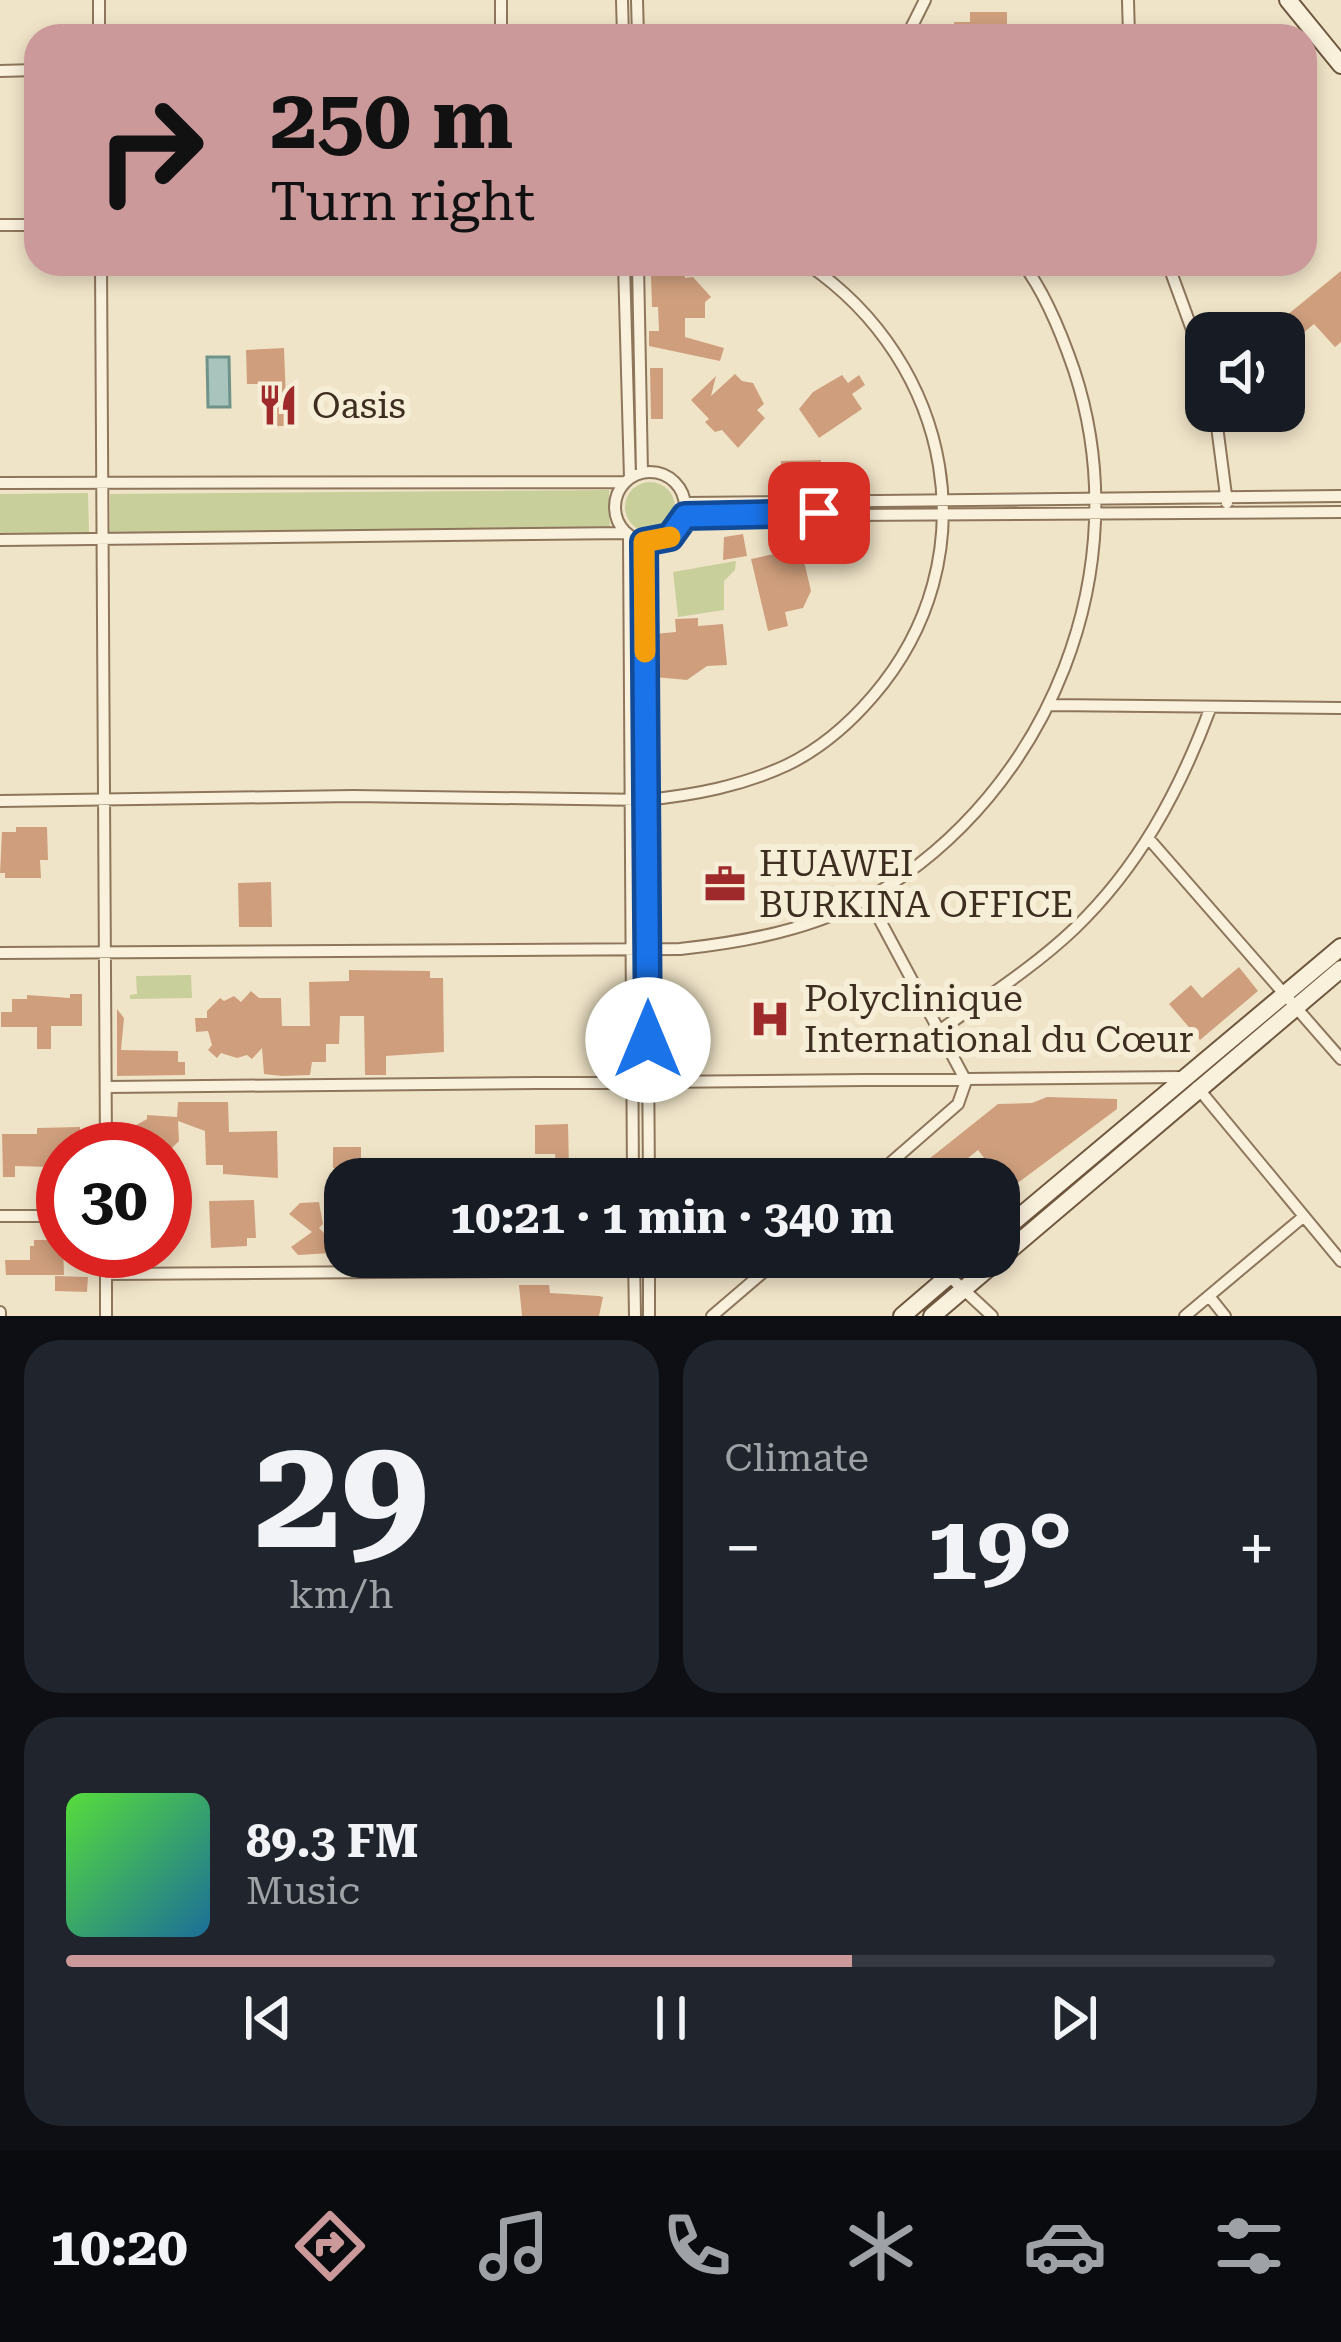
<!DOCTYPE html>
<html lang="en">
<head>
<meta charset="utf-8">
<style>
	body { margin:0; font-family:"Roboto Serif",serif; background:#20242c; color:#f1f3f6; height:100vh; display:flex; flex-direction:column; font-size:45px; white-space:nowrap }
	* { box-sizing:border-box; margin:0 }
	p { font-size:39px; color:#9ea1a6 }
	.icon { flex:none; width:66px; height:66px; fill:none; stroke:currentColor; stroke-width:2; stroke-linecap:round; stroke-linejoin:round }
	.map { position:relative; height:1316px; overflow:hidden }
	.panel { display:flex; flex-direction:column; gap:24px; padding:24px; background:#0d0f14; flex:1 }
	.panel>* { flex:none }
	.top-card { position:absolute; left:24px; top:24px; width:1293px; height:252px; border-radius:36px; box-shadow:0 6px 18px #0003; background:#cc999b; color:#111; overflow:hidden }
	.fabs { position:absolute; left:1185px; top:312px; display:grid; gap:24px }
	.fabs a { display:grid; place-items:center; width:120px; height:120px; border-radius:24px; background:#171b24; box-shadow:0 6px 18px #0003; font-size:60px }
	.speed { position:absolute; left:36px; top:1122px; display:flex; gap:24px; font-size:60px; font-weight:700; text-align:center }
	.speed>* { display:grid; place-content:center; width:156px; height:156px; border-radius:50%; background:#171b24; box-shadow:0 6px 18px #0003; line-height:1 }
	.speed .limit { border:18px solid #d22; background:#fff; color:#111 }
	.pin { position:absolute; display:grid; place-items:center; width:102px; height:102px; color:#fff; margin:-51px; border-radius:24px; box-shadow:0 6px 18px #0006 }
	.me { position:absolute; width:132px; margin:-66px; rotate:0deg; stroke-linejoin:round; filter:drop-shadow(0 0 9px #0008) }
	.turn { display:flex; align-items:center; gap:42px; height:252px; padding:0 48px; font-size:54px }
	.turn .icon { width:156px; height:156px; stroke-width:2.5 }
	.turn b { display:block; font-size:84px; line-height:102px }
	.big { font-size:90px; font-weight:700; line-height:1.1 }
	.panel .tile { flex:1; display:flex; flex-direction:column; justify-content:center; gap:18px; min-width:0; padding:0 42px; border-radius:36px; background:#20242c }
	.panel .dial { align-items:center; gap:0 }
	.dial b { font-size:156px; line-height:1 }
	.song { display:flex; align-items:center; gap:36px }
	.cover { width:144px; height:144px; border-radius:18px; background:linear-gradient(135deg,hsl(110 70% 55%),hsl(200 70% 35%)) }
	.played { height:12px; border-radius:6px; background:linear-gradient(90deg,#cc999b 65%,#363941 65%) }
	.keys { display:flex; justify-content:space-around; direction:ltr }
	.heat { display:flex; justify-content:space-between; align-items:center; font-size:66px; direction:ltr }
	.panel .tiles { flex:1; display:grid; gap:24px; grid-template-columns:1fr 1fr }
	.tile:last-child { grid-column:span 2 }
	.trip { position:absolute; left:324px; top:1158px; width:696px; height:120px; border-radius:36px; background:#171b24; box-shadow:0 6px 18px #0003; font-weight:700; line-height:120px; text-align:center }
	.tabs { display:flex; height:192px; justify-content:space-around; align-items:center; background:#090b0e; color:#9ea1a6 }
	.tabs .icon { width:84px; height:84px }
	.tabs .active { color:#cc999b }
	.tabs b { font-size:54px; color:#f1f3f6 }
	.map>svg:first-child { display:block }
</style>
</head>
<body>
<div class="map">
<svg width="1341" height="1316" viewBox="0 0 1341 1316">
	<rect width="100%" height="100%" fill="#f0e4c8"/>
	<path fill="#c9cf9b" d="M625 507a25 25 0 1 1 50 0a25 25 0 1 1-50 0Z
		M609 490 610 532 110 536V494Z
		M88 493 89 533 0 534V494Z
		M736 561 735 570 724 581V610L678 617 673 572Z
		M191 975 192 998 130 999V995L137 994 136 976Z"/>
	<path fill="#a9c4bc" stroke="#6f938a" stroke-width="3" d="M207 357H229L230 407H208Z"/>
	<path fill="#cf9f7d" d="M970 12H1007V24H1019V36H955L954 22H970Z
		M672 268H684L685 278 693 277 711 297 705 302V318H685V337L724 348 720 361 649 346V331H659L658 307H652L651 274H672Z
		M1341 271V342L1335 347 1314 324 1284 349V333H1265Z
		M284 348 287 426H271L269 384H247L246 350Z
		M650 368H663V419H651Z
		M735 374 742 381 753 383 764 404 757 410 765 418 738 448 722 430 715 432 705 422 709 419 691 400 716 376 711 396Z
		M842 375 848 383 859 375 865 385 852 394 862 409 819 438 799 409 813 392Z
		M821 460V483L781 484V461Z
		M743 534 747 556 723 560 724 537Z
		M801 548 811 591 803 608 785 612 788 626 768 631 751 559Z
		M698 618V626L723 624 727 665 707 666 687 680 655 677 654 634 676 632 675 619Z
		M16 827H47L48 860H40L41 878H5V873H0L2 832H16Z
		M271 882 272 927H239L238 883Z
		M1239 967 1258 991 1200 1040 1169 1004 1191 985 1202 998Z
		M349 970 430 971V978H443L444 1052 386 1056V1075H365L364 1016H340L339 1044H326V1062H312L310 1075 282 1076 264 1074 262 1048 252 1059 247 1055 237 1058 221 1053 217 1058 208 1050 212 1045 208 1031 196 1032 195 1018H207V1011L220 998 224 1001 234 996 241 1002 251 991 259 998H281L282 1026H310L309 982 349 981Z
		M70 994H82V1026H51V1049H37V1027H1V1012H12V999H27V995L70 998Z
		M117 1009 124 1018 121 1050 178 1051V1062H185V1075L117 1076Z
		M1047 1097 1117 1099V1109L999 1197V1179H984L994 1171 978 1150 942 1179H937L924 1163 998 1104 1032 1103Z
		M178 1102H228L229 1132 277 1131 278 1178 223 1174V1165H206L205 1131 178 1121 179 1141 171 1149H133V1138L129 1136 133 1127 147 1119V1115L177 1117Z
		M568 1124 569 1168H556L555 1154H535V1125Z
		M80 1127 81 1146 63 1149V1187L51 1188 50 1167 15 1166V1177H3L2 1134H37V1128Z
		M333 1147H361V1179H342V1168H333Z
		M254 1200 256 1238H247V1246L211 1248 209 1201Z
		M319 1202 323 1224 319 1228 338 1247 331 1253 298 1255 291 1247 312 1232 289 1214 300 1203Z
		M34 1240H63L64 1275H6L5 1260H30V1246H34Z
		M55 1276 88 1277 87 1292 55 1291Z
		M519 1285H549L550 1293 599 1296 603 1297 599 1316H522Z"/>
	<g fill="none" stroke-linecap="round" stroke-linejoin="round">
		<g stroke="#8d765c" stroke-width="14">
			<path id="street" d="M99 0V36
				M501 0V36
				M622 0 623 36
				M637 0 638 36
				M1128 0 1129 36
				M907 36 925 0
				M0 71 36 70
				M0 225H36
				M101 264 106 1149
				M624 264 630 478
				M638 264 642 473
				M1168 264 1206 368
				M1215 411 1227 503
				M615 507a35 35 0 1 1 70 0a35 35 0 1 1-70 0Z
				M0 483 625 482
				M686 503 1341 496
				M685 516 1341 512
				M629 536 633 1179
				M0 540 627 533
				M644 542 649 1179
				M1050 705 1341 708
				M0 801 353 796 645 800C695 795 742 786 787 765 820 749 849 724 873 696 991 559 953 363 807 264
				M1149 839 1341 1059
				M868 898 966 1081 958 1104 872 1179
				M0 953 680 949C745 942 815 929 872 896 1051 791 1139 567 1074 370 1062 335 1046 294 1023 264
				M939 1031C984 999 1034 967 1074 929 1138 868 1179 792 1210 709
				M107 1087 1183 1077
				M1197 1087 1341 1261
				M0 1216H63
				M634 1257 635 1316
				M649 1257V1316
				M106 1274 649 1270
				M949 1276 992 1316
				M1209 1296 1225 1316
				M0 1312V1316
				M106 1316V1251
				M712 1316 781 1257
				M1185 1316 1303 1217"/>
		</g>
		<g stroke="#6f573f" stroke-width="20">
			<path id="secondary" d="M1288 0 1341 65
				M999 1234 1341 947
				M902 1316 971 1257
				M932 1316 1341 969"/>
		</g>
		<use href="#street" stroke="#faf1dc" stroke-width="10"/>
		<use href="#secondary" stroke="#faf1dc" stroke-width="16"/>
	</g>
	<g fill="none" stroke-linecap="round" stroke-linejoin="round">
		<g stroke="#114b97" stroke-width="30">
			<path id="route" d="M648 1040 644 542 670 537 685 516 819 513"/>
		</g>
		<use href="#route" stroke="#1a73e8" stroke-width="21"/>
		<path stroke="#f59e0b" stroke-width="21" d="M645 652 644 542 670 537"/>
	</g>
	<defs>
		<g id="restaurant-bare" transform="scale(3.24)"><path d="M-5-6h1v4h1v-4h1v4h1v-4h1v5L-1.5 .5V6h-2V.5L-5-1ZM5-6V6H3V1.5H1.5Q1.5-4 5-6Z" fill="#9e2a2b" stroke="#f7eed8" stroke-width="2.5" paint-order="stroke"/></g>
		<g id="office-bare" transform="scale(3.24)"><path d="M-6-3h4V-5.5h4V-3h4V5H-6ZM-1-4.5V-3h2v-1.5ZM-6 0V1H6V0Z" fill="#9e2a2b" stroke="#f7eed8" stroke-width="2.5" paint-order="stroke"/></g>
		<g id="hospital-bare" transform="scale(3.24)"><path d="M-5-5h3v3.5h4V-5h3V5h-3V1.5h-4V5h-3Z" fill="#9e2a2b" stroke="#f7eed8" stroke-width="2.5" paint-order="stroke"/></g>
	</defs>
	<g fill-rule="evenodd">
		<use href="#restaurant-bare" x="278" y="405"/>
		<use href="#office-bare" x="725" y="884"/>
		<use href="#hospital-bare" x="770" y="1019"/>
	</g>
	<g text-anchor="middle" stroke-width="12" stroke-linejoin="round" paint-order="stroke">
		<g font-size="36" fill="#3d2e20" stroke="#f7eed8" text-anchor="start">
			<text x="312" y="418">Oasis</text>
			<text x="759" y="876">HUAWEI<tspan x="759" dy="41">BURKINA OFFICE</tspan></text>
			<text x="804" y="1011">Polyclinique<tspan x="804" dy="41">International du Cœur</tspan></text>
		</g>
	</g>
</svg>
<div class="fabs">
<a><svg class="icon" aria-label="sound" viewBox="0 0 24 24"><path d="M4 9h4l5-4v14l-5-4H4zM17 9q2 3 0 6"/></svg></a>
</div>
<div class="speed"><div class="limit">30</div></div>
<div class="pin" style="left:819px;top:513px;background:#d93025"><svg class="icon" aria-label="arrive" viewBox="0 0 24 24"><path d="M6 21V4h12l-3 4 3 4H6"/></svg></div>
<svg class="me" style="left:648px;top:1040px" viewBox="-20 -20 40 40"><circle r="19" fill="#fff"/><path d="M0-13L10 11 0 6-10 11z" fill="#1a73e8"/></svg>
<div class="trip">10:21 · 1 min · 340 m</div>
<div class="top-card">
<div class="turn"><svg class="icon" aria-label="right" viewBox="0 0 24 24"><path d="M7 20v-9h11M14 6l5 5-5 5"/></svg><div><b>250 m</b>Turn right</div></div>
</div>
</div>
<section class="panel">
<div class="tiles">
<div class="tile dial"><b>29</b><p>km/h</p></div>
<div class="tile"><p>Climate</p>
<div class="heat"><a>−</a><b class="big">19°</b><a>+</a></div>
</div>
<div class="tile">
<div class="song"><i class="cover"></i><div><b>89.3 FM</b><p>Music</p></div></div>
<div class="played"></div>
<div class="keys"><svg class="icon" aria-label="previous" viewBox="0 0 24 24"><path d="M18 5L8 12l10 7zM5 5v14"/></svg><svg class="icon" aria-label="pause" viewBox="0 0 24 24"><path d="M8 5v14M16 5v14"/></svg><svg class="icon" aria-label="next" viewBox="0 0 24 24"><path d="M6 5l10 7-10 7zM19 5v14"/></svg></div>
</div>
</div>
</section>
<nav class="tabs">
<b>10:20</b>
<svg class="icon active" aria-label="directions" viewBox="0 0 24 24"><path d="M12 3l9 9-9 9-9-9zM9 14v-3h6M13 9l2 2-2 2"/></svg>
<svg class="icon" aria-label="music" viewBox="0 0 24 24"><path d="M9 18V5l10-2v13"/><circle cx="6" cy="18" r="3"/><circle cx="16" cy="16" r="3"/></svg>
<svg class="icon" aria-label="phone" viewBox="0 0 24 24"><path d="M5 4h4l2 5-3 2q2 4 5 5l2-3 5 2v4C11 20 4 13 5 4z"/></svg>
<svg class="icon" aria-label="climate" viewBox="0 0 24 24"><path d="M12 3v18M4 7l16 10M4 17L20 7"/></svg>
<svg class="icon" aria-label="car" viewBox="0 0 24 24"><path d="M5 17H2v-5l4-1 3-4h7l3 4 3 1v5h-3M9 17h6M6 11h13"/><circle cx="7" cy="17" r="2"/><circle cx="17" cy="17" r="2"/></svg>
<svg class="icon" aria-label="filters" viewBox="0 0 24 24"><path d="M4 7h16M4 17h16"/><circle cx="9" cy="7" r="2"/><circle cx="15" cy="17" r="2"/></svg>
</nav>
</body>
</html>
